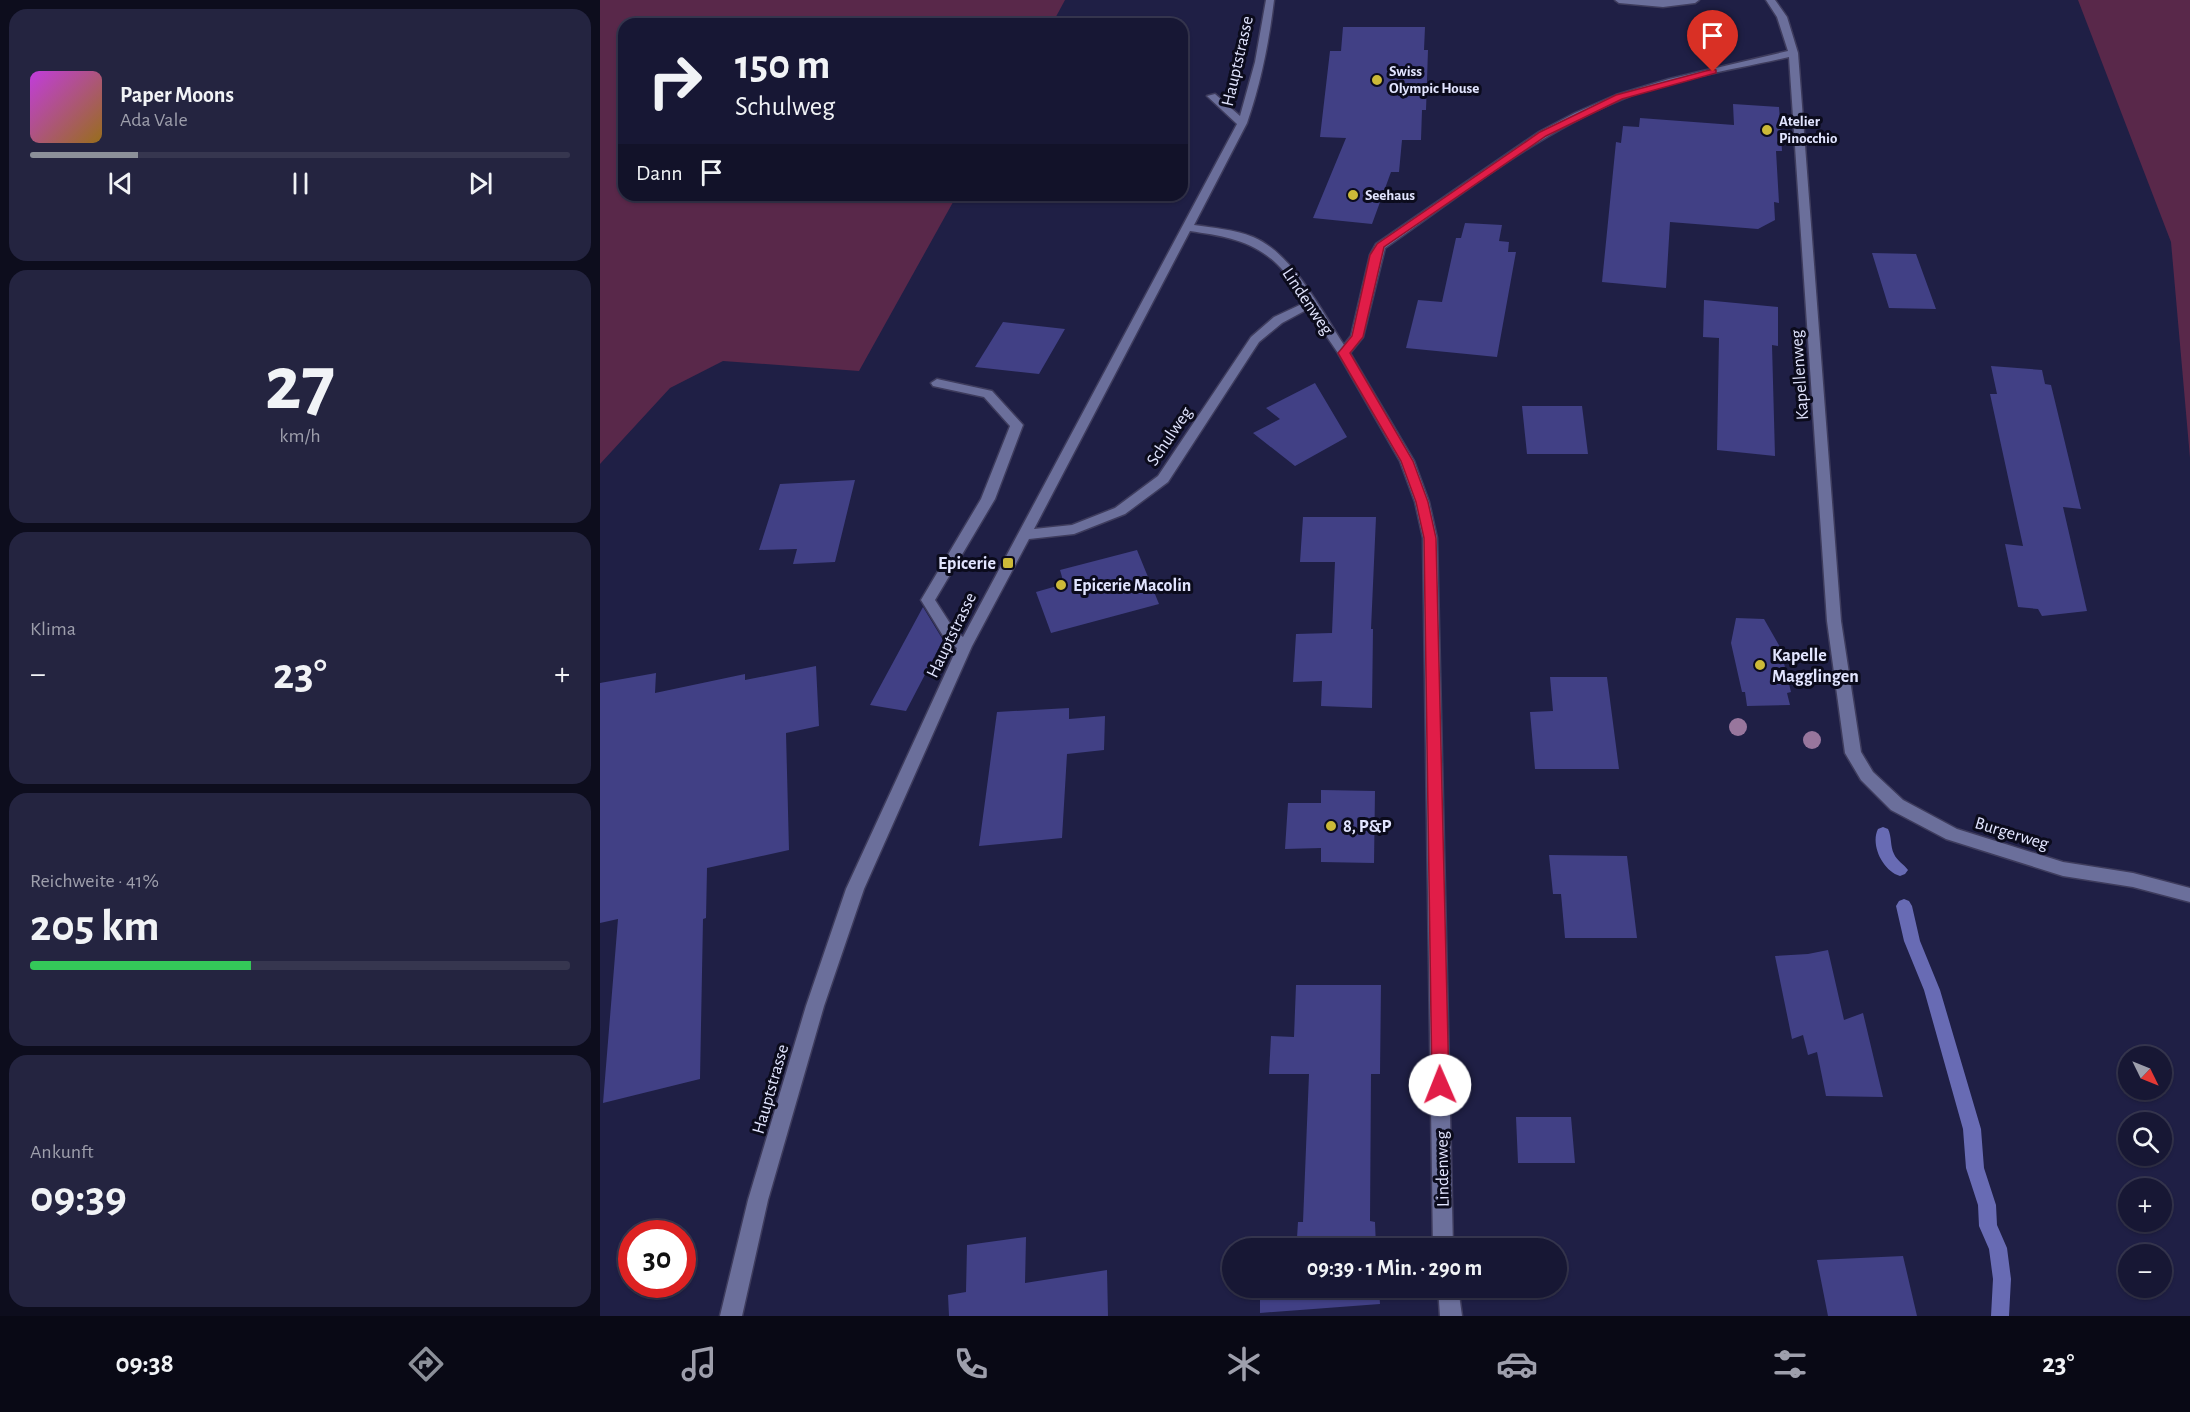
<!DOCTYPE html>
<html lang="de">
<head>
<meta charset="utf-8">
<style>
	body { margin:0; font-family:"Alegreya Sans",sans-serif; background:#242440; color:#f1f3f6; height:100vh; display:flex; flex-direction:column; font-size:22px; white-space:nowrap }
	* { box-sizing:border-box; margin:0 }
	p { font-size:20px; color:#9e9fac }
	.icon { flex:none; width:33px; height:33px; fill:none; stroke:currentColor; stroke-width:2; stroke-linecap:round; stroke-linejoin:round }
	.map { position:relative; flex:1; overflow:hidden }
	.drawer { display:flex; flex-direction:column; gap:9px; padding:9px; background:#0d0d1d; width:600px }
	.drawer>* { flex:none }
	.banner { position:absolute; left:18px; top:18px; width:570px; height:183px; border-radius:18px; box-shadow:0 2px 4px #0004,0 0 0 2px #36364f; background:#171734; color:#f1f3f6; overflow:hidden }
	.needle { width:39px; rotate:133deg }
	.controls { position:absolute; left:1518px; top:1046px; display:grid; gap:12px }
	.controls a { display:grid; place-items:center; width:54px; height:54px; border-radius:50%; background:#171734; box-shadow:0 2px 4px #0004,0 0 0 2px #36364f; font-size:30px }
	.speed { position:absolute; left:18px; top:1220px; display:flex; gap:12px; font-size:30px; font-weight:700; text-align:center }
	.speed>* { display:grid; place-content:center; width:78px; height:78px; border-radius:50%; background:#171734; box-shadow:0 2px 4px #0004,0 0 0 2px #36364f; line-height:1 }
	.speed .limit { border:9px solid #d22; background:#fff; color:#111 }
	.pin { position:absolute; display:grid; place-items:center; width:51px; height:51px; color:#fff; margin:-62px -26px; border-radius:50% 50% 50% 0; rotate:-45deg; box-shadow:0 0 6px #0007 }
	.pin .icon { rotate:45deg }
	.me { position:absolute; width:66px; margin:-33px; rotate:359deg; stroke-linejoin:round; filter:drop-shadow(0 0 4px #0008) }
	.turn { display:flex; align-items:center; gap:21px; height:126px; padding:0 18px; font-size:27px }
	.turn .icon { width:78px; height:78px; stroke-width:2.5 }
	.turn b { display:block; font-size:42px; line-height:51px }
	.then { display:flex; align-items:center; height:57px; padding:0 18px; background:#0003; gap:12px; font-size:22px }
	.big { font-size:45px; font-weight:700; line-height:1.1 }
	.drawer .widget { flex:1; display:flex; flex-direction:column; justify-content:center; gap:9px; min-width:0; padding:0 21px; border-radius:18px; background:#242440 }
	.drawer .dial { align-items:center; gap:0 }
	.dial b { font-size:78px; line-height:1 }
	.song { display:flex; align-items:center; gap:18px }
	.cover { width:72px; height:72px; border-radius:9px; background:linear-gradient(135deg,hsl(290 70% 55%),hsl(40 70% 35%)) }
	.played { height:6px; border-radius:3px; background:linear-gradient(90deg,#8c9099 20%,#36364f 20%) }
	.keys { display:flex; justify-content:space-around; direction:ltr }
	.heat { display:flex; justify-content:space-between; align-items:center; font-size:33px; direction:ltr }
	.charge { height:9px; border-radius:4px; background:linear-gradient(90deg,#34c759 41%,#36364f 0) }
	.trip { position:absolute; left:622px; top:1238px; width:345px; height:60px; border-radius:30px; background:#171734; box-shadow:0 2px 4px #0004,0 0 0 2px #36364f; font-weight:700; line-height:60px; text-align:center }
	.menu { display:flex; height:96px; justify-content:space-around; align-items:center; background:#090915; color:#9e9fac }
	.menu .icon { width:42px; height:42px }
	.menu .on { color:#8c9099 }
	.menu b { font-size:27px; color:#f1f3f6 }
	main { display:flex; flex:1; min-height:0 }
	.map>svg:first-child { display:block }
</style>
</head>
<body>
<main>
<section class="drawer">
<div class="widget">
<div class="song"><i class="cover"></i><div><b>Paper Moons</b><p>Ada Vale</p></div></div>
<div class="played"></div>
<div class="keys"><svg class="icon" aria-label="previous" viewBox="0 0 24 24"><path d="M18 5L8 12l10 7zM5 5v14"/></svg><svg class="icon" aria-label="pause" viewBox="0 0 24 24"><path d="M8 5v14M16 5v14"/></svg><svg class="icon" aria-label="next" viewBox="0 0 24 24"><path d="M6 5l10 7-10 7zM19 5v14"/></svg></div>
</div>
<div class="widget dial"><b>27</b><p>km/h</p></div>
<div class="widget"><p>Klima</p>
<div class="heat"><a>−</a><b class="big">23°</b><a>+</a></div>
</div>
<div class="widget"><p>Reichweite · 41%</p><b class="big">205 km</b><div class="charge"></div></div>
<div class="widget"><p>Ankunft</p><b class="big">09:39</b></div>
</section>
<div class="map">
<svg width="1590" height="1316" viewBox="0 0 1590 1316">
	<rect width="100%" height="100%" fill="#1f1f45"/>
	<path fill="#59284a" d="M0 0H465L452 24H24V195H357L259 371 123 361 70 388 0 464Z
		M1478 0H1590V458L1571 242Z"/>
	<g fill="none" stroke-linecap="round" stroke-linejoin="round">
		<path fill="#686bb4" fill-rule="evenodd" d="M1283 827 1288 829C1292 837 1290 846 1294 854 1297 861 1304 864 1308 870L1305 874 1300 876C1283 871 1270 845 1278 829Z
			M1304 899 1309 901 1312 906 1320 941 1340 990 1381 1129 1384 1168 1396 1205 1397 1225 1407 1248 1411 1279 1409 1316H1391L1393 1279 1389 1249 1379 1226 1378 1205 1366 1168 1363 1129 1324 990 1304 941 1296 906 1299 901Z"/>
	</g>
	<path fill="#414085" d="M743 27H825L824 50H828L826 110H822L821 140H802L799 172H791L772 224 713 218 746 138 720 137 730 51H741Z
		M1133 104 1179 107 1182 151H1176L1179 203 1174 202 1175 220 1158 229 1070 222 1066 288 1002 282 1016 142 1021 143 1023 126 1039 127 1040 118 1134 125Z
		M865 223 902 225 899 241 909 242 908 252H916L897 357 806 348 818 300 842 302 856 238H861Z
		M1272 253 1316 254 1336 309 1289 308Z
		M1104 300 1178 307V346L1172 345 1175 456 1117 450 1119 338 1103 337Z
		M403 322 465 329 439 374 375 367Z
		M1391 366 1442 370 1445 384 1451 385 1481 509 1463 507 1487 611 1442 616 1438 609 1418 607 1405 544 1423 546 1390 394H1397Z
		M715 383 747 437 695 466 653 433 680 419 666 408Z
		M922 406H982L988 454H927Z
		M255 480 235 562 193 564 197 549 159 550 180 484Z
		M703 517H776L771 629H773L772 708 721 706 722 681 693 682 696 634 732 633 735 562H700Z
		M537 550 559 604 451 633 436 592 464 584 460 570Z
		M323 607 343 640 306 711 270 705Z
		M1136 618 1164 619 1180 647 1191 692 1187 693 1190 705 1147 706 1145 692H1142L1131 643Z
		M216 666 219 726 186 733 189 850 107 868 106 918 103 919 100 1079 3 1103 18 919 0 923V683L56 673 55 693 145 674V680Z
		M950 677H1007L1019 769H935L930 712 953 711Z
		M469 708V719L505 716 504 750 467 754 462 838 379 846 397 712Z
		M721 790 775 791 774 863 721 862V848L685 849 688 803H721Z
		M949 855 1027 856 1037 938H965L961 894H953Z
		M1228 950 1244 1020 1263 1013 1283 1097 1226 1096 1217 1052 1208 1055 1203 1035 1192 1039 1175 956 1208 954Z
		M696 985H781L780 1074H771L770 1221 775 1222 776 1248H659V1245L697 1238 698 1222H703L709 1074H669L671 1036 694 1037Z
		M916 1117H971L975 1163H918Z
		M426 1237 425 1283 507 1270 508 1316H349L348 1295 366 1292 367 1245Z
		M1303 1256 1317 1316H1228L1217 1260Z
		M660 1287H779L780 1304 660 1313Z"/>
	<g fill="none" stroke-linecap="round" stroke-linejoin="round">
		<g stroke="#3e3c5d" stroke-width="3">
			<path id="minor" d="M666 0H674C669 42 661 83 647 123L594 225C613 228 634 229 653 237 692 253 721 310 744 345L751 336 770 255 776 244 939 132 975 113 1016 95 1069 79 1188 51 1177 17 1166 0H1175L1187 17 1198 53 1241 621 1261 752 1273 772 1303 800 1357 829 1463 862 1533 873 1590 888V902L1533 887 1463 876 1346 839 1291 810 1261 780 1245 753 1227 621 1189 57C1133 70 1073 78 1020 100 935 135 861 195 785 248L763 337 750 353 814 461 829 502 837 538 853 1248H833L823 538 815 502 800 461 738 353 708 309 682 323 659 342 568 482 525 514 474 534 429 539 372 646 264 889 224 1006 168 1200 142 1316H120L148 1200 206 1006 246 889 357 648 345 639 321 600 381 499 410 426 384 397 333 386 331 383 337 379 392 391 423 425 395 499 335 600 355 631 363 637 637 124 607 96 615 94 640 116 655 62ZM590 231C623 236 652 240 677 264 688 274 695 290 704 303L674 317 651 337 558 476 515 508 472 525 434 529Z
				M1015 0H1099L1095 3 1063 7 1019 3Z
				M838 1287H858L862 1316H840Z"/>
		</g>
		<use href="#minor" fill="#6b6f9b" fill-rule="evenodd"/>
	</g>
	<g fill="#98769d">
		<circle cx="1138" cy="727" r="9"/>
		<circle cx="1212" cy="740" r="9"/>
	</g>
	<path fill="#e11d48" stroke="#92132f" stroke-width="1.5" d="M1113 69 1116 70V73L1022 99 946 136 784 247 763 337 750 353 813 461 828 502 836 538 849 1085 847 1091 840 1093 834 1091 832 1085 824 538 816 502 801 461 738 353 752 336 770 255 777 244 940 132 1016 95Z"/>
	<g fill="#ccb938" stroke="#0b0b1c" stroke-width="2">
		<circle cx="777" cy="80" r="6"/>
		<circle cx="1167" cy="130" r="6"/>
		<circle cx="753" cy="195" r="6"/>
		<rect x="402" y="557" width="12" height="12" rx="3"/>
		<circle cx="461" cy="585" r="6"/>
		<circle cx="1160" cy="665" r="6"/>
		<circle cx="731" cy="826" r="6"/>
	</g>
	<g text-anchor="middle" stroke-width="6" stroke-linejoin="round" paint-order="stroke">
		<g font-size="15" font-weight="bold" fill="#e2e5ff" stroke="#0b0b1c" text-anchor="start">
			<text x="789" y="76">Swiss<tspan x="789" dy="17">Olympic House</tspan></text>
			<text x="1179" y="126">Atelier<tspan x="1179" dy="17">Pinocchio</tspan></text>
			<text x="765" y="200">Seehaus</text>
		</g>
		<g font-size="18" fill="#e2e5ff" stroke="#0b0b1c">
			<text transform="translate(637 61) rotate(-77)" y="6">Hauptstrasse</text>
			<text transform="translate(708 301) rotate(56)" y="6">Lindenweg</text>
			<text transform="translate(1199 375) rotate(-94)" y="6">Kapellenweg</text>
			<text transform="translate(569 436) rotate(-56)" y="6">Schulweg</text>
			<text transform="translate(351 635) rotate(-64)" y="6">Hauptstrasse</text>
			<text transform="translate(1412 833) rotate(17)" y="6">Burgerweg</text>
			<text transform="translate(170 1089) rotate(-74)" y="6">Hauptstrasse</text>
			<text transform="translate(842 1169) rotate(-91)" y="6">Lindenweg</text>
		</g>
		<g font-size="18" font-weight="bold" fill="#e2e5ff" stroke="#0b0b1c" text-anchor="start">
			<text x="396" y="569" text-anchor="end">Epicerie</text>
			<text x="473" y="591">Epicerie Macolin</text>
			<text x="1172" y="661">Kapelle<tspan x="1172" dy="21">Magglingen</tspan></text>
			<text x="743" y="832">8, P&amp;P</text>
		</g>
	</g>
</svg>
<div class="controls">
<a><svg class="needle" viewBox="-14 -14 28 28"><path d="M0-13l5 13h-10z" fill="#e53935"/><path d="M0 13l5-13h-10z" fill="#9e9fac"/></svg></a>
<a><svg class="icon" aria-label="search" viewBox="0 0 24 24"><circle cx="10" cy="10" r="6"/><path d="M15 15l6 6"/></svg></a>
<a>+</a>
<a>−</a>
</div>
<div class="speed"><div class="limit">30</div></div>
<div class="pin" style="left:1113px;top:72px;background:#d93025"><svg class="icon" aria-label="arrive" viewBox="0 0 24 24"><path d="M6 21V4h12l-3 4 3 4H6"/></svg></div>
<svg class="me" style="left:840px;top:1085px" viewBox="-20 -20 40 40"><circle r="19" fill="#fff"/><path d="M0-13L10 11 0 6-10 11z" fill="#e11d48"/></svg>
<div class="trip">09:39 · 1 Min. · 290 m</div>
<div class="banner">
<div class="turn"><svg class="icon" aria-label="right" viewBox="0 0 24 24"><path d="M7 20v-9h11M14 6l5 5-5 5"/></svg><div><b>150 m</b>Schulweg</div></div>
<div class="then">Dann<svg class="icon" aria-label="arrive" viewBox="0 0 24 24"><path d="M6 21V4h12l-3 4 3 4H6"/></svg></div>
</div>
</div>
</main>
<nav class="menu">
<b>09:38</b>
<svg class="icon on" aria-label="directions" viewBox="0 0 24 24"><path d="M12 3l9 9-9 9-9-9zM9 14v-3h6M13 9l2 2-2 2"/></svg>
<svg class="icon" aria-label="music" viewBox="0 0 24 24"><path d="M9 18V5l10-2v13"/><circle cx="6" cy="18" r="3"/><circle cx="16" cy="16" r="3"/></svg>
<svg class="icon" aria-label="phone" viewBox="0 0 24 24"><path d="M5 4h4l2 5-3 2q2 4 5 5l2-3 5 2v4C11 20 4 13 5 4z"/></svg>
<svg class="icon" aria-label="climate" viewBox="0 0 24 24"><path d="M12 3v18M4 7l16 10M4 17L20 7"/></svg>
<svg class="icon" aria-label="car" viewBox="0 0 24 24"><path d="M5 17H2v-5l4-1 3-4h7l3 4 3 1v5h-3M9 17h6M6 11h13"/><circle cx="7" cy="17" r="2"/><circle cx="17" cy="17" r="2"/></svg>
<svg class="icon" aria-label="filters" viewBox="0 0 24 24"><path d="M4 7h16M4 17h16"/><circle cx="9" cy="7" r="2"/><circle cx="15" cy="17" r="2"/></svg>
<b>23°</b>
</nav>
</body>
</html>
